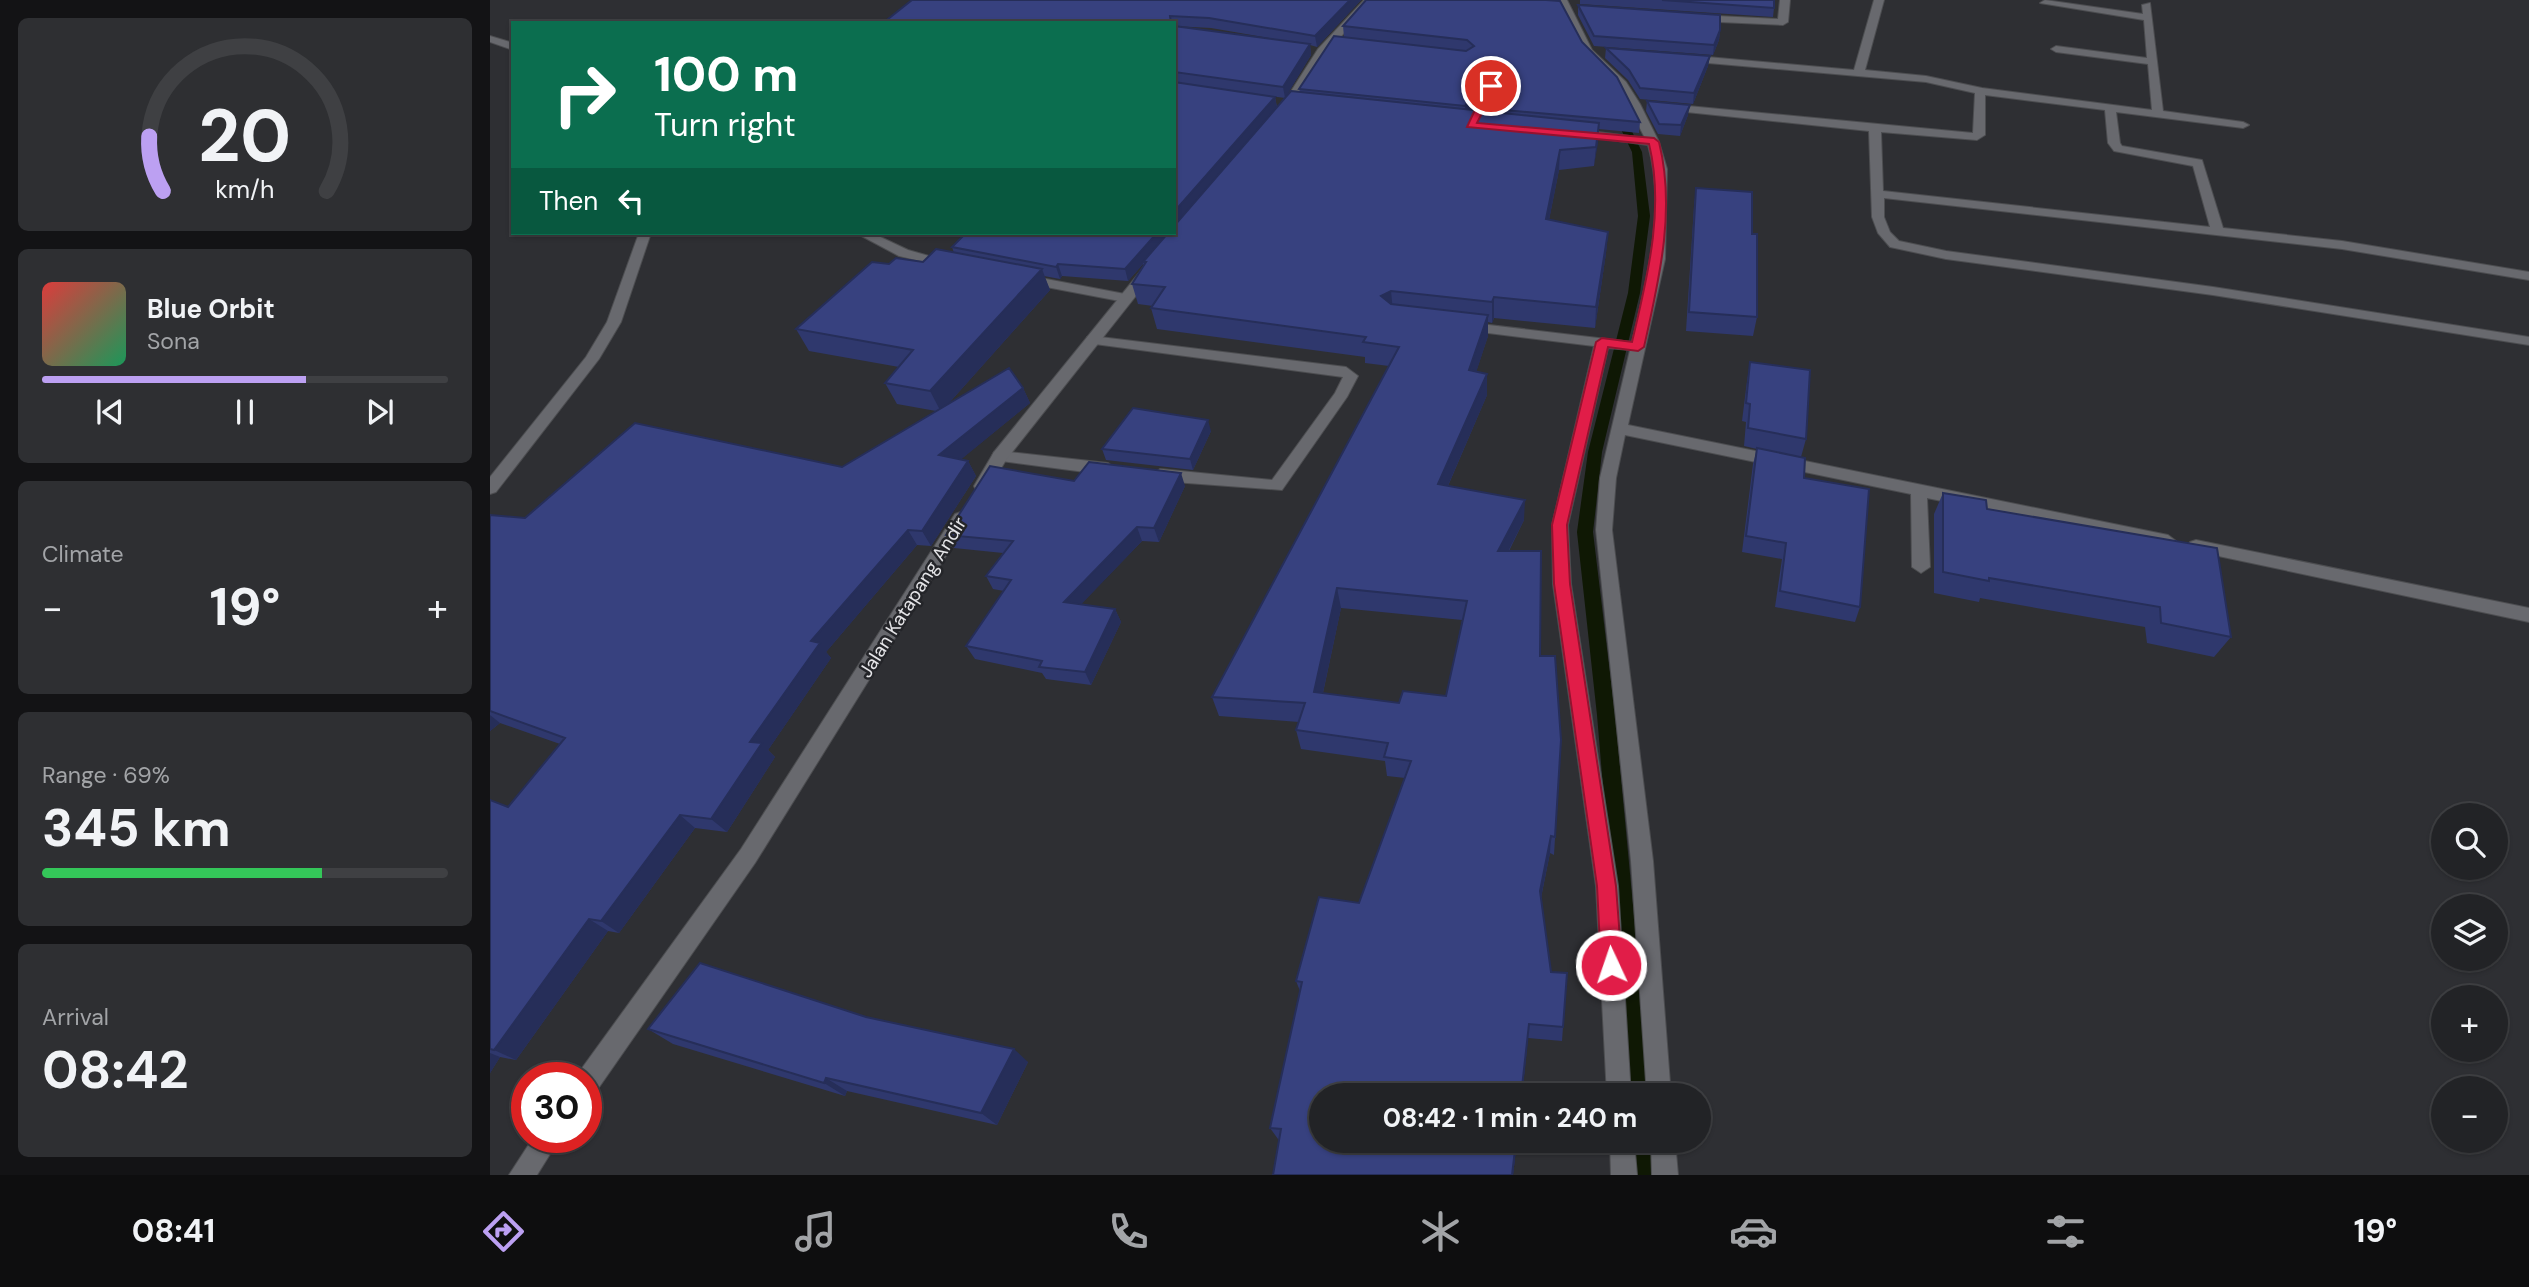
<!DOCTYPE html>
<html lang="en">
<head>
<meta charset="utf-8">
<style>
	body { margin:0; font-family:"DM Sans",sans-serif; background:#2e2f32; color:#f1f3f6; height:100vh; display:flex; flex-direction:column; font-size:26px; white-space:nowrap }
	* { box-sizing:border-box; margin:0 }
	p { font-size:23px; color:#a2a4a7 }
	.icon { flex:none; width:38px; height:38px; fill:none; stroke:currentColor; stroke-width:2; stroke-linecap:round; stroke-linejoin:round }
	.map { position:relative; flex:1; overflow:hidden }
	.panel { display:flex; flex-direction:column; gap:18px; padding:18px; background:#131315; width:490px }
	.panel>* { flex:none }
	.hud { position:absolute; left:21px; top:21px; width:665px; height:214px; border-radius:0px; box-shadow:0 2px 5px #0004,0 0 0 2px #3f4043; background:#0b6e4f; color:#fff; overflow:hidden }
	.controls { position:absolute; left:1941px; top:803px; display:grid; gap:14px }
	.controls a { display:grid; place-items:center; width:77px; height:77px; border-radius:50%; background:#222326; box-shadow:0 2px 5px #0004,0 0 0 2px #3f4043; font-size:35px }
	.speed { position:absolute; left:21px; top:1062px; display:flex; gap:14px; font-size:35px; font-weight:700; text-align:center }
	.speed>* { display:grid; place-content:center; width:91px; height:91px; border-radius:50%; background:#222326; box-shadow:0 2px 5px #0004,0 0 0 2px #3f4043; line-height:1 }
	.speed .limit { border:10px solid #d22; background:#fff; color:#111 }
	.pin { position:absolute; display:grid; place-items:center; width:60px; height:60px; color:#fff; margin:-30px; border:4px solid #fff; border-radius:50%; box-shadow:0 2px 7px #0007 }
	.me { position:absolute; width:77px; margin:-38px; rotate:357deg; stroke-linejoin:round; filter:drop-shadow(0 0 5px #0008) }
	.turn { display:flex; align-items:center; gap:24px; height:147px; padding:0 28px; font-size:32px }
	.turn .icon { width:91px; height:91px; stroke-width:2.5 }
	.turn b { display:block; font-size:49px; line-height:60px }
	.then { display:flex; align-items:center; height:66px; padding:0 28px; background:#0003; gap:14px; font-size:26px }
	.big { font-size:52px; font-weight:700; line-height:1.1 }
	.panel .card { flex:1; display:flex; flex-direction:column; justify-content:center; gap:10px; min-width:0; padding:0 24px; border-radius:10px; background:#2e2f32 }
	.panel .dial { align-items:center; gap:0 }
	.dial svg { height:182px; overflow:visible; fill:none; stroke:#3f4043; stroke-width:7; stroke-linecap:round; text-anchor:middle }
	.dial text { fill:#f1f3f6; stroke:none }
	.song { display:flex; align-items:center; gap:21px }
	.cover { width:84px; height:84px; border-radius:10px; background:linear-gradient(135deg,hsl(0 70% 55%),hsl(150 70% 35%)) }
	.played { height:7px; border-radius:4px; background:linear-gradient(90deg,#bca0f2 65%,#3f4043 65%) }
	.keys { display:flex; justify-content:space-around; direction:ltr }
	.heat { display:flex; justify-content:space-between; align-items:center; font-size:38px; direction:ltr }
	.charge { height:10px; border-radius:5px; background:linear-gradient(90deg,#34c759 69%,#3f4043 0) }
	.trip { position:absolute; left:819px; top:1083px; width:402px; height:70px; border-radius:35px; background:#222326; box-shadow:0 2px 5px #0004,0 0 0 2px #3f4043; font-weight:700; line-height:70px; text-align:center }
	.menu { display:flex; height:112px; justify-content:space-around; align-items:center; background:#0e0e0f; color:#a2a4a7 }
	.menu .icon { width:49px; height:49px }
	.menu .current { color:#bca0f2 }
	.menu b { font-size:32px; color:#f1f3f6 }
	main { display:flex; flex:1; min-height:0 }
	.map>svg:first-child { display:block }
</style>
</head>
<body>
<main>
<section class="panel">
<div class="card dial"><svg viewBox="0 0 100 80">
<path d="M14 69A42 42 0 1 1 86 69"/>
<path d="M14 69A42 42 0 0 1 8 45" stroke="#bca0f2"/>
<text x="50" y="56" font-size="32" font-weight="700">20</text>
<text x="50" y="72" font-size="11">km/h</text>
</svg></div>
<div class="card">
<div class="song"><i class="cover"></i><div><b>Blue Orbit</b><p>Sona</p></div></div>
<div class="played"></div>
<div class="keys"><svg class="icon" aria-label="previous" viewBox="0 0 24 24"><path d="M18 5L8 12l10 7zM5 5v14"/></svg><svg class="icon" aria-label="pause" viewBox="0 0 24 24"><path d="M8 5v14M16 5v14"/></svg><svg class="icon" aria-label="next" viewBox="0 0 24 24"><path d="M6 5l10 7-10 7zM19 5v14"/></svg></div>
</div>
<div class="card"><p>Climate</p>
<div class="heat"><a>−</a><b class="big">19°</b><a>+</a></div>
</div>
<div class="card"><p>Range · 69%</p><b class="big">345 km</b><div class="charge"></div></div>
<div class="card"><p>Arrival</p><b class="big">08:42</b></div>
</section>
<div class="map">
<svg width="2039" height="1175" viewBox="0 0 2039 1175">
	<rect width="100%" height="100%" fill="#2e2f33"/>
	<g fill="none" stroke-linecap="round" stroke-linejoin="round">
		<path fill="#0f1804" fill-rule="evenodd" d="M1129 112 1134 115 1152 152 1160 216 1150 293 1112 452 1103 532 1125 715 1161 1096H1139L1107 715 1087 532 1098 452 1138 293 1148 216 1142 152 1124 115Z
			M1143 1141H1165L1168 1175H1146Z"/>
		<g stroke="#4c4d50" stroke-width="2">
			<path id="minor" d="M1067 0H1077L1102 50 1136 82 1150 104 1169 142 1177 169 1175 259 1138 425 1678 535 1686 541 1678 547 1437 498 1440 567 1431 573 1422 567 1421 494 1135 435 1126 478 1122 530 1163 861 1181 1096H1157L1141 861 1106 530 1110 478 1140 350 1118 348 1078 525 1081 584 1128 886 1141 1096H1117L1106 886 1063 584 1062 525 1104 346 974 330 967 326 974 322 1142 342C1157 279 1176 208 1158 145L1084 135 1078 132 1084 129 1155 138 1128 86 1093 51Z
				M1290 0H1300L1298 22 1293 25 1207 21 1202 18 1207 15 1288 19Z
				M1384 0H1394L1375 70 1436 76 1492 88 1662 110 1658 64 1566 52 1561 49 1566 46 1657 58 1654 20 1550 3 1555 0 1653 14 1652 5 1660 3 1673 111 1753 122 1759 125 1753 128 1626 112 1630 143 1632 146 1712 160 1733 228 1852 241 2039 272V280L1852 249 1394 198V217L1400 232 1409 241 1456 251 1723 287 2039 337V345L1723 295 1456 259 1400 247 1388 233 1382 217 1379 131 1177 110 1171 107 1177 104 1483 133 1485 93 1436 82 1195 61 1190 58 1195 55 1364 70ZM1495 95 1615 110 1618 143 1624 151 1703 166 1720 227 1393 191 1391 132 1487 140 1495 135Z
				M0 36 23 43V50L0 42Z
				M997 84 1006 86 984 127H976L974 125Z
				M149 233H161L131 322 109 359 6 492 0 494V477L96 357 117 322Z
				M366 233H382L418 250 467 264 460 268 409 256Z
				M535 275 635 294 642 298 635 302 530 282 528 279Z
				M602 336 856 367 868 376 857 397 792 490 670 481 662 475 670 469 782 480 845 393 853 377 597 343V337Z
				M510 451 618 463 626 469 618 475 504 460 502 456 504 452Z
				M1706 540 2039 608V622L1700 550 1698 546 1700 542Z
				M1120 1141H1144L1147 1175H1121Z
				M1161 1141H1185L1188 1175H1162Z"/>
		</g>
		<g stroke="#4c4d50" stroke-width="2">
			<path id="tertiary" d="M874 0H884L836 53 799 112H791L789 110 828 49Z
				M659 266 664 267V273L516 460 498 490H486L484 486 504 452 654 267Z
				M471 512 477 514 479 518 477 522 265 863 105 1093 96 1096V1078H86L87 1075 251 849 465 514Z
				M43 1138H70L47 1175H19Z"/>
		</g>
		<use href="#minor" fill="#68696e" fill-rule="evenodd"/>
		<use href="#tertiary" fill="#68696e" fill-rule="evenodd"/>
	</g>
	<path fill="#2f386d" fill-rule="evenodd" d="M422 0H871L827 47 820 45 821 55 795 98 716 87 785 97 787 107 810 92 809 89 854 37 853 26 1092 42 1150 122 1149 133 1109 129 1104 166 1069 170 1059 220 1118 232 1116 253 1105 328 1004 318 1002 323 998 322V336L986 372 997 374V395L958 486 1034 520 1019 551 1050 656 1071 740 1064 855 1060 853 1051 898 1061 972 1073 1027 1072 1041 1038 1038 1032 1096H831L1027 1141 1023 1175H783L789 1140 788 1139 780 1128 810 991 806 981 869 903 915 778 897 776 895 761 811 749 806 730 809 722 729 716 722 697 899 366 875 363V357L667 329 661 308 663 306 648 304 642 284 654 266 653 264 638 281 572 276 570 279 554 276 560 290 459 403 533 388 540 403 471 459 478 461 486 476 441 546 427 545 336 652 341 658 278 750 285 757 237 832 205 828 129 933 118 931 26 1060 10 1057 0 1073V800L18 807 70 744 10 723 0 731V515L35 518 352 467 446 411 407 404 395 383 409 367 319 351 306 329 399 264 433 262 464 253 462 247 684 233V26L796 41 721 28 684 26V23H393ZM1002 81 1005 83 992 108V111L980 109 994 85ZM851 608 972 620 956 696 909 703 833 693Z
		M1090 0H1284V8L1283 17 1090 4Z
		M1088 5 1230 30 1229 40 1223 55 1104 46 1088 15Z
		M1116 48 1220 56 1218 66 1203 104 1150 99 1138 80 1115 58Z
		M1157 101 1198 115 1190 136 1168 134 1156 111Z
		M1206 188 1262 234 1267 317 1263 336 1196 331 1204 206Z
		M1260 362 1316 439 1311 457 1314 478 1370 607 1365 622 1285 607 1292 559 1252 552 1263 464 1267 449 1254 446 1256 422 1252 421 1257 381Z
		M721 431 703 470 616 460 612 449Z
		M584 481 695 486 669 542 652 541 591 604 625 609 631 622 601 685 556 679 552 673 485 659 476 646 514 591 503 589 496 576 513 553 464 548 456 535Z
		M1453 493 1497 509 1741 637 1724 657 1657 643 1655 627 1490 598 1489 602 1444 593V514Z
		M376 1017 538 1062 507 1125 357 1091 355 1096 183 1044 158 1029Z"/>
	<path fill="#262e59" d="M860 0H871L827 47 825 36Z
		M1230 30 1229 40 1223 55 1224 45Z
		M820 44 821 55 795 98 793 87Z
		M1220 56 1218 66 1203 104 1204 93Z
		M1002 70V81L994 85 976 117 975 106 994 74Z
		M785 97 787 108 684 228V212Z
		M1200 105 1198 115 1190 136 1191 125Z
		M1109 123 1108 143 1104 166 1106 147Z
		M1070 150 1069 170 1055 240 1056 219Z
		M1118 232 1116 253 1105 328 1106 307Z
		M667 233H680L653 262V264L638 281 635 269Z
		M568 264 572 276 570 279 566 267Z
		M552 269 560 290 451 412 440 391Z
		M901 291 903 311 891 296Z
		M1004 297V318L1002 323V302Z
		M998 315V336L980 391 979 370Z
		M997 374V395L950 504 948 484Z
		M533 388 540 403 457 471 449 455Z
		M718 420 721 431 703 470 700 459Z
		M478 461 486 476 441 546 432 531Z
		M691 473 695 486 669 542 664 528Z
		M1035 500 1034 520 1008 571V551Z
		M647 527 652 541 581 615 574 602Z
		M418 530 427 545 336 652 341 658 278 750 285 757 237 832 221 819 260 742 321 641Z
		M847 588 851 608 829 711 824 692Z
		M625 609 631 622 601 685 595 672Z
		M0 715 10 723 0 731Z
		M190 815 205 828 129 933 111 921Z
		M1061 836 1060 853 1049 907 1050 891Z
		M99 919 118 931 26 1060 4 1050Z
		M1039 1024 1032 1096H1031Z
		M524 1049 538 1062 507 1125 491 1113Z
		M0 1053 10 1057 0 1073Z
		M336 1078 357 1091 355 1096 334 1083Z
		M1026 1141H1027L1023 1175H1022Z"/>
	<path fill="#37417f" stroke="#262e59" stroke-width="2" fill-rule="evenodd" d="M422 0H860L825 36 719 18 680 16 681 23H393Z
		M876 0H1056L1070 1 1092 42 1127 77 1150 122 992 108 1008 76 1002 70 994 74 975 106 809 89 844 36 976 51 984 46 977 40 853 26Z
		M1172 0H1284V8Z
		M1088 5 1230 15V30L1224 45 1104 36Z
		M684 26 820 44 793 87 684 72Z
		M1116 48 1220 56 1204 93 1150 88 1139 70Z
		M684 82 785 97 684 212Z
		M801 91 1109 123 1106 147 1070 150 1056 219 1118 232 1106 307 1004 297 1002 302 901 291 891 296 901 304 998 315 979 370 997 374 948 484 1035 500 1008 551H1051L1050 656H1065L1071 740 1065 837 1061 836 1050 891 1061 972 1077 973 1073 1027 1039 1024 1031 1096H831V1141H1026L1022 1175H783L791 1129 780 1128 812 982 806 981 829 897 869 903 921 761 894 757 898 743 806 730 815 703 722 697 909 347 873 342 876 337 661 308 675 287 642 284 656 262H653L678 233H684V226ZM847 588 977 601 956 696 913 691 909 703 824 692Z
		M1157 101 1200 105 1191 125 1169 124Z
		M1206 188 1262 192V234H1267V317L1199 312Z
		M476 233H667L635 269 568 264 566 267 462 247Z
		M446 249 552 269 440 391 395 383 423 350 306 329 382 262 399 264 406 258 433 262Z
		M1260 362 1320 370 1316 439 1258 428 1260 404 1256 403Z
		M519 368 533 388 449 455 478 461 432 531 418 530 321 641 330 643 260 742 272 743 221 819 190 815 111 921 99 919 4 1050 0 1049V800L18 807 75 738 0 711V515L35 518 145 423 352 467Z
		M643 408 718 420 700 459 612 449Z
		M1267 448 1315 458 1314 478 1379 489 1370 607 1290 591 1296 543 1256 536Z
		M599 462 691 473 664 528 647 527 574 602 625 609 595 672 549 667 552 661 476 646 521 580 496 576 523 541 456 535 500 466 584 481Z
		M1453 493 1496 500 1497 509 1727 548 1741 637 1671 623 1670 607 1499 578V581L1453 572Z
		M210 963 376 1017 524 1049 491 1113 336 1078 334 1083 158 1029Z"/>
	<path fill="#e11d48" stroke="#92132f" stroke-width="2" d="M1001 83 1006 86 987 123 1164 138 1169 142C1186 210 1169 280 1154 347L1148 351 1118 347 1077 525 1080 584 1126 886 1132 965 1129 972 1121 975 1114 972 1111 965 1107 886 1064 584 1062 525 1106 342 1112 338 1142 342C1157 278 1175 210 1159 144L977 127 996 86Z"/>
	<g text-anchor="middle" stroke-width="5" stroke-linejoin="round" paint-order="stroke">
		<g font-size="19" fill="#e5e5e8" stroke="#242529">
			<text transform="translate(422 597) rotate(-58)" y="7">Jalan Katapang Andir</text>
		</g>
	</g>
</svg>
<div class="controls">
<a><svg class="icon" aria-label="search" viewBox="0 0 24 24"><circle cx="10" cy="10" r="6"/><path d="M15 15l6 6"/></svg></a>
<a><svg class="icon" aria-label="layers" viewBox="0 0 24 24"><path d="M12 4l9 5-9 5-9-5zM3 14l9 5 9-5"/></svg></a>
<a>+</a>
<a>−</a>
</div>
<div class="speed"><div class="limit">30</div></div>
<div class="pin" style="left:1001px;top:86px;background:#d93025"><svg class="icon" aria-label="arrive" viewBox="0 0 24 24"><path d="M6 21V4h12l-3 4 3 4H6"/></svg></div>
<svg class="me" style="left:1121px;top:965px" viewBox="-20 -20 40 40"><circle r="17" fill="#e11d48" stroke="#fff" stroke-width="3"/><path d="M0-11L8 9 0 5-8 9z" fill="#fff"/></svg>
<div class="trip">08:42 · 1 min · 240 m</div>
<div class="hud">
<div class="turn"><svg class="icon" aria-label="right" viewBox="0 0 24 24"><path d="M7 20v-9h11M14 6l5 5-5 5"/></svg><div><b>100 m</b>Turn right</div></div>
<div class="then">Then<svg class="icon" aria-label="left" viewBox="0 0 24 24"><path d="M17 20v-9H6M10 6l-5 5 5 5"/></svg></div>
</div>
</div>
</main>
<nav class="menu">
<b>08:41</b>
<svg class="icon current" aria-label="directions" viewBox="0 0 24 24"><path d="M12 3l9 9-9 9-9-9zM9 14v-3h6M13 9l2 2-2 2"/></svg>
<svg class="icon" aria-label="music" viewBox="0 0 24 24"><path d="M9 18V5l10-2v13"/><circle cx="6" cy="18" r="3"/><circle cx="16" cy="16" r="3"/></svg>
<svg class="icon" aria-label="phone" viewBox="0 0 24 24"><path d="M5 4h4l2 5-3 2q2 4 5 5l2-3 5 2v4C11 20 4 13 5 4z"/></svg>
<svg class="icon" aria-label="climate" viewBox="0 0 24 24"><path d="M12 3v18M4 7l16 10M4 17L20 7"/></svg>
<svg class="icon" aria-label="car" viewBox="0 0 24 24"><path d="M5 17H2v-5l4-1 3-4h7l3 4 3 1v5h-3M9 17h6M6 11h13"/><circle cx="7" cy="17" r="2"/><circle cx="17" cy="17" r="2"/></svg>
<svg class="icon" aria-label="filters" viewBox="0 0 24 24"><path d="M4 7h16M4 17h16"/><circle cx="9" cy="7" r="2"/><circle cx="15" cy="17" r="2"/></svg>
<b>19°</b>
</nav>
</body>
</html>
